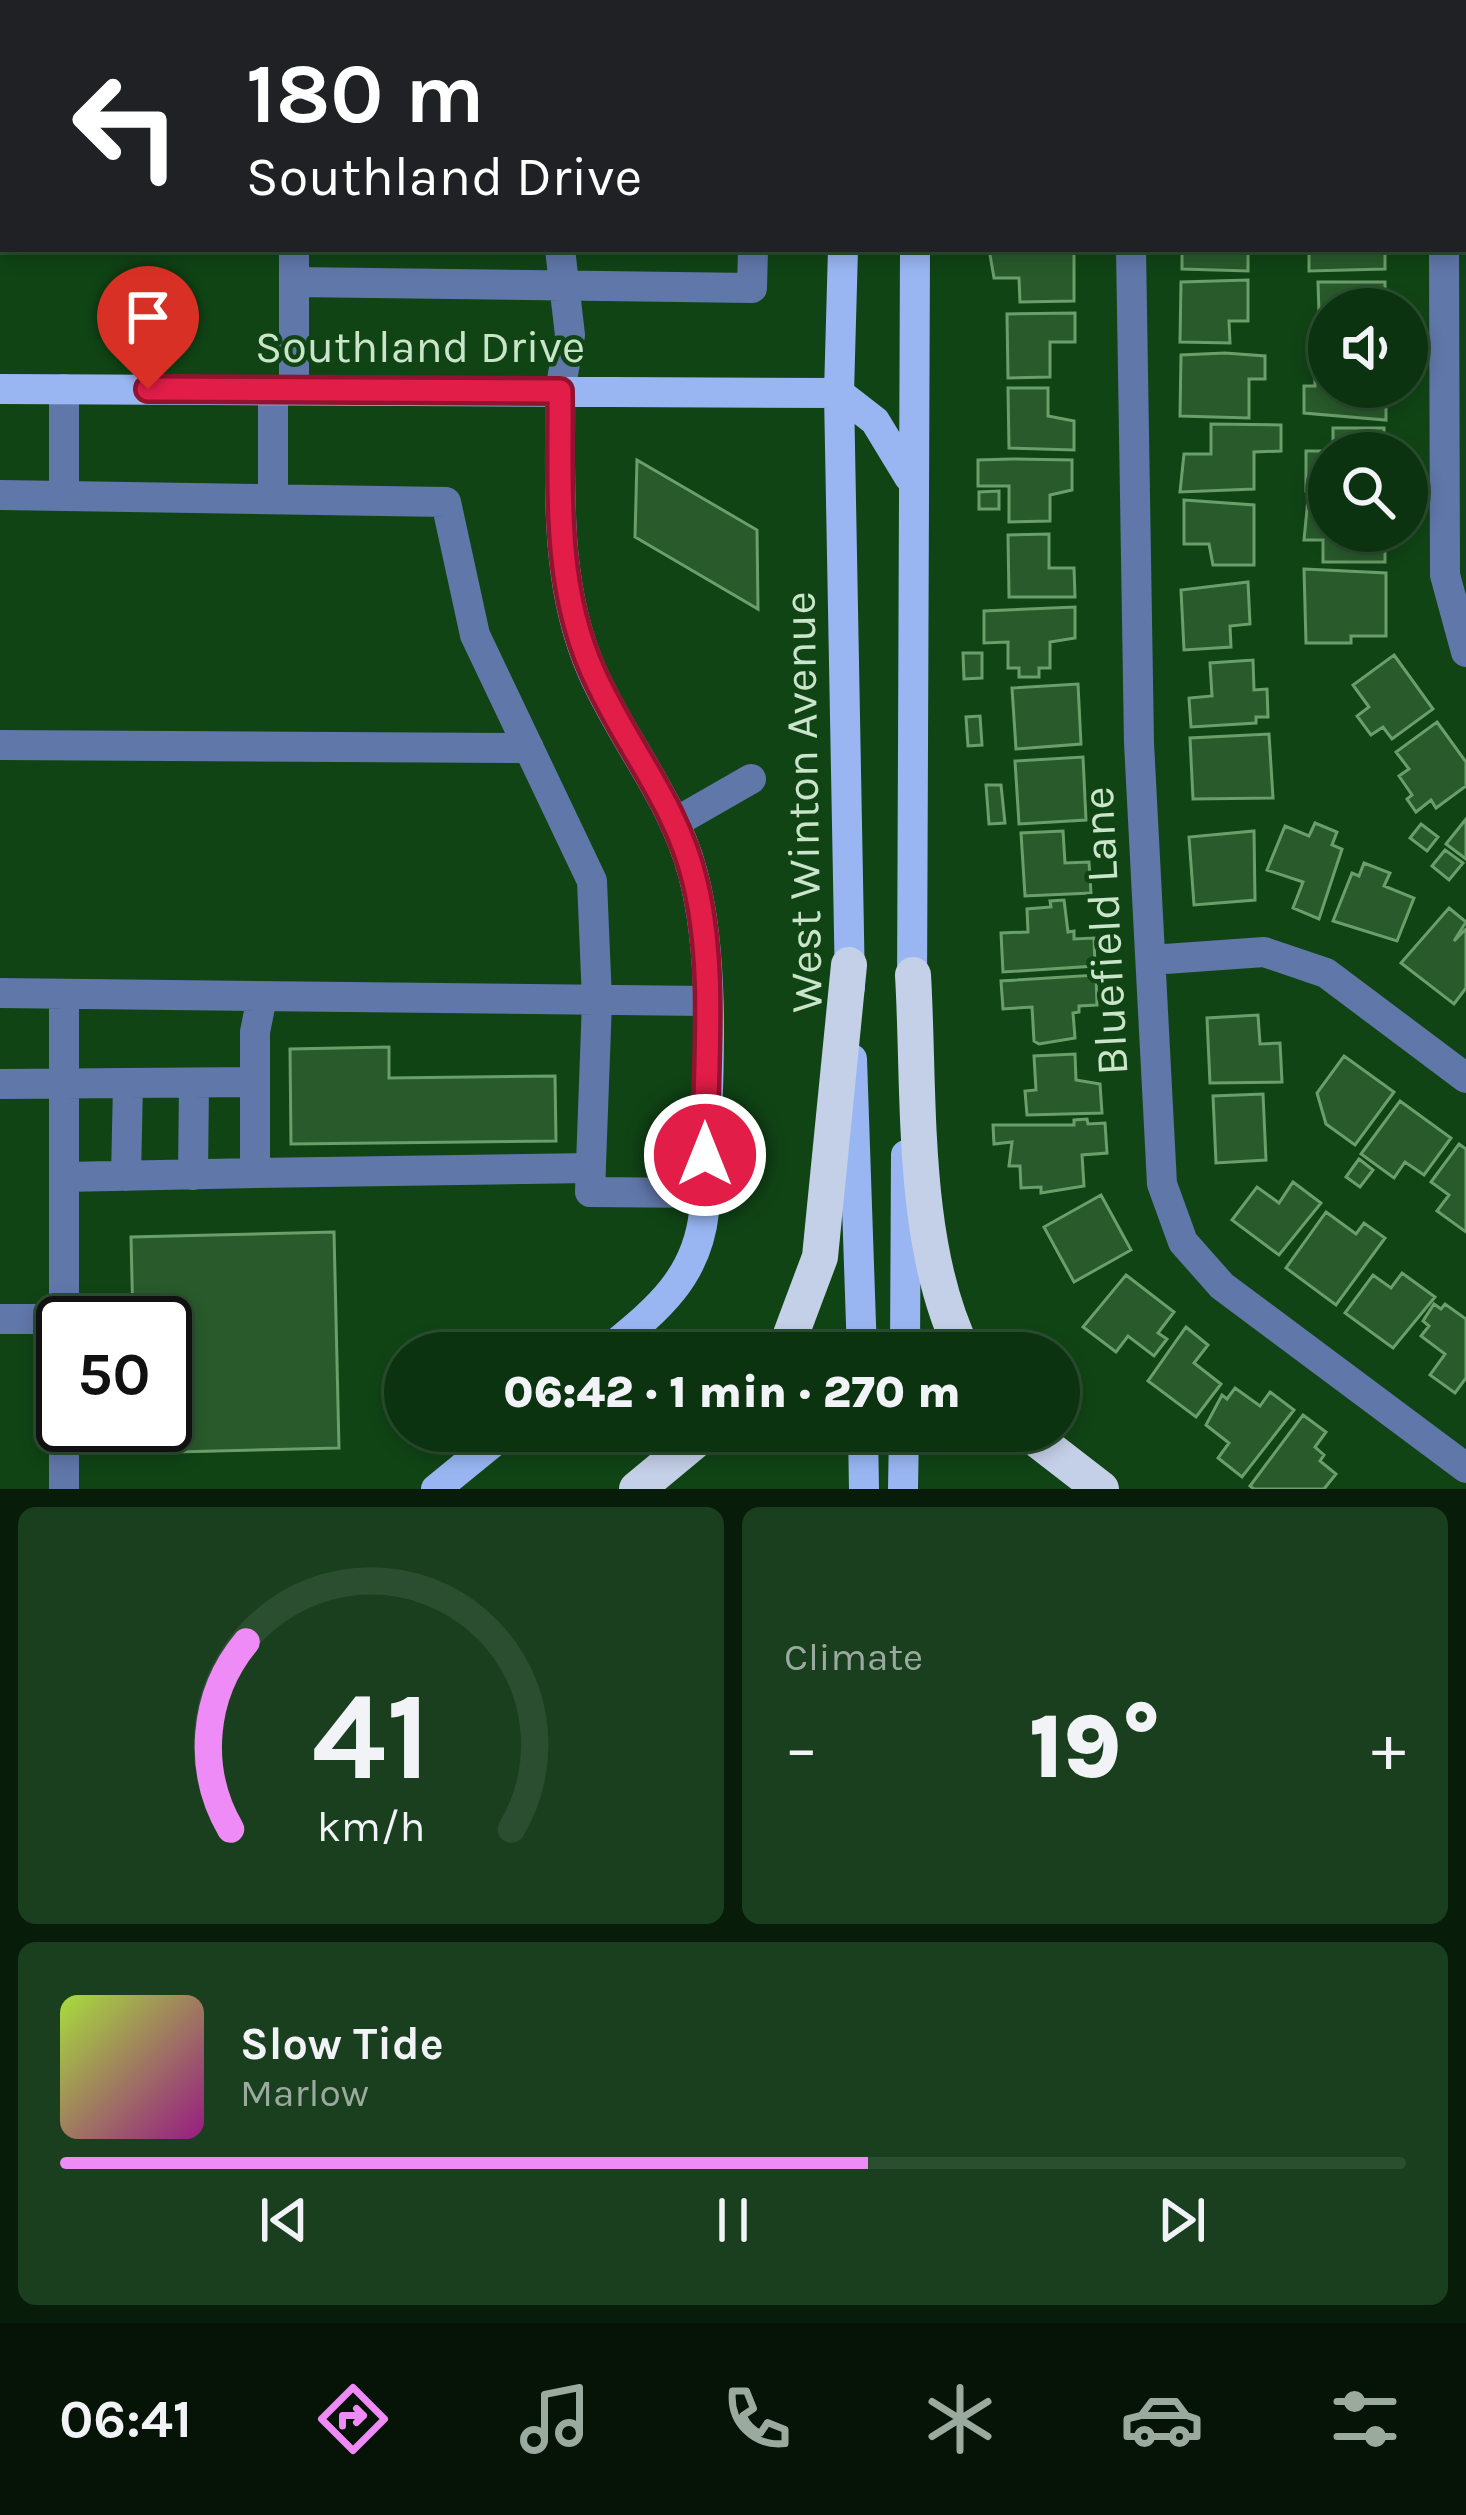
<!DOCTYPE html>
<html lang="en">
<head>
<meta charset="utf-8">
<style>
	body { margin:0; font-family:Karla,sans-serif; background:#1a3f1e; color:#f1f3f6; height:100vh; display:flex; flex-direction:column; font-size:45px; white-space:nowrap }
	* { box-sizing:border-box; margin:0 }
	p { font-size:39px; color:#9aaa9f }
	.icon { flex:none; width:66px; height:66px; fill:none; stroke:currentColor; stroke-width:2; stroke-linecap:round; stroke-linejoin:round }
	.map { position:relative; height:1489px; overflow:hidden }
	.side { display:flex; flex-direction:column; gap:18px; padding:18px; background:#071c09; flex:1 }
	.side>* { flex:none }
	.hud { position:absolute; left:0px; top:0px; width:1467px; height:252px; box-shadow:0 6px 18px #0003,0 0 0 3px #2c4e30; background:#202124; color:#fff; overflow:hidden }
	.tools { position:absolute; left:1308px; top:288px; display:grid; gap:24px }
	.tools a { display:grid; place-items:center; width:120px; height:120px; border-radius:50%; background:#0c3310; box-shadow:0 6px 18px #0003,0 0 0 3px #2c4e30; font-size:60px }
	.speed { position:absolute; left:36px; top:1296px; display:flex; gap:24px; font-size:60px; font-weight:700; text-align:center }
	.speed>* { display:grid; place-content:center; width:156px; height:156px; border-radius:50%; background:#0c3310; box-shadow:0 6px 18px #0003,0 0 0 3px #2c4e30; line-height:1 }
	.speed .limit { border:6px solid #111; border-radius:18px; background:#fff; color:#111 }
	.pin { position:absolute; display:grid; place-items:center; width:102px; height:102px; color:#fff; margin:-123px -51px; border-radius:50% 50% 50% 0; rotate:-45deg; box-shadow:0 0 12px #0007 }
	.pin .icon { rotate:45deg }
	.me { position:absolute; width:132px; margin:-66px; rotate:0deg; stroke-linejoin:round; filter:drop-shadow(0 0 9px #0008) }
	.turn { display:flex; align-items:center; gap:42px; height:252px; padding:0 48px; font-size:54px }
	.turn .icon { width:156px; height:156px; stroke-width:2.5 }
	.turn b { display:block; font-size:84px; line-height:102px }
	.big { font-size:90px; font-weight:800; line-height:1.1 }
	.side .card { flex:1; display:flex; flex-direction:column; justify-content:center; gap:18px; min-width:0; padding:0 42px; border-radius:18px; background:#1a3f1e }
	.side .dial { align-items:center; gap:0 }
	.dial svg { height:312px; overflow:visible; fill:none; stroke:#2c4e30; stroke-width:7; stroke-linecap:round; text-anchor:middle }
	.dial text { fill:#f1f3f6; stroke:none }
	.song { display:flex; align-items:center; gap:36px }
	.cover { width:144px; height:144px; border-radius:18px; background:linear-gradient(135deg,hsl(80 70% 55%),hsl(310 70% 35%)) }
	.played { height:12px; border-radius:6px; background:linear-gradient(90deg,#ef8bf6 60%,#2c4e30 60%) }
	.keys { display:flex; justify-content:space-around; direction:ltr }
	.heat { display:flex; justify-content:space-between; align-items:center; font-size:66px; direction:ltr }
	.side .tiles { flex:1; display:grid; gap:18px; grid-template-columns:1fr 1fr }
	.card:last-child { grid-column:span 2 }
	.trip { position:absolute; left:384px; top:1332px; width:696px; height:120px; border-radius:60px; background:#0c3310; box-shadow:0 6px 18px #0003,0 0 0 3px #2c4e30; font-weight:800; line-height:120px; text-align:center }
	.tabs { display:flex; height:192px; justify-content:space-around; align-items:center; background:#051406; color:#9aaa9f }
	.tabs .icon { width:84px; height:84px }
	.tabs .current { color:#ef8bf6 }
	.tabs b { font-size:54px; color:#f1f3f6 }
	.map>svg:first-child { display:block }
</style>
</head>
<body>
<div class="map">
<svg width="1466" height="1489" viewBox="0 0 1466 1489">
	<rect width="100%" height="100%" fill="#104415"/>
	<path fill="#285a2b" stroke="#6b9e6b" stroke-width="3" d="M0 62H3V188H0Z
		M989 249H1074V301L1020 302 1019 278H994Z
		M1182 249H1248V271L1182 269Z
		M1309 249H1385V269L1309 271Z
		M1248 280V321H1229L1230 343 1180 342 1181 282Z
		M1318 282H1385V309H1329V344H1320Z
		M1075 313V342H1050V377L1008 378 1007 314Z
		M1225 353 1265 356V379H1249V418L1180 416 1181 355Z
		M1315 353H1329V387H1386V420L1304 413V386H1315Z
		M1008 388H1048V416L1074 421V450L1009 448Z
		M1211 424 1281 425V451L1254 452V489L1180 492 1184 454H1211Z
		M1333 428H1384V453H1329V491H1306V451H1333Z
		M1011 459 1072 460V490L1050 495V521L1009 522V486H978V460Z
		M637 460 757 530 758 609 635 537Z
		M999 491V509H979V492Z
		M1308 499 1329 501V531H1385V562H1323V540H1304Z
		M1184 500 1254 505V565H1213L1209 544H1184Z
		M1049 534V568H1074L1075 597H1009L1008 535Z
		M1304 569 1386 573V636H1351V643H1306Z
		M1248 582 1250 624 1230 626 1231 647 1184 650 1181 590Z
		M1075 607V638L1050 642V668H1039V677H1019V668H1008V642L984 643V611Z
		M963 653H982V678L964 679Z
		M1394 655 1433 709 1392 739 1383 727 1371 735 1357 716 1369 707 1353 685Z
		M1253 660 1254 690 1267 689 1268 717H1256V723L1191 727 1189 698 1212 696 1210 663Z
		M1078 684 1081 744 1016 749 1012 688Z
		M980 716 982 745 968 746 966 717Z
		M1437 722 1466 762V786L1436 808 1431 800 1416 812 1407 799 1412 795 1399 776 1409 769 1396 752Z
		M1269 734 1273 798 1193 799 1190 738Z
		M1083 757 1086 820 1019 824 1015 761Z
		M986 785H1001L1005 823 989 824Z
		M1466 819V859L1446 844Z
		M1315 823 1337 832 1332 845 1342 849 1319 919 1293 908 1303 882 1267 870 1285 826 1309 836Z
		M1421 824 1438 837 1427 851 1410 838Z
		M1063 831 1065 863 1089 862 1091 893 1025 896 1021 833Z
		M1254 831 1255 900 1194 905 1189 837Z
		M1445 850 1463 863 1449 880 1432 866Z
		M1364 863 1390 873 1384 886 1414 898 1397 941 1333 921 1352 873 1359 876Z
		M1064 900 1068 932 1074 931V939L1094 938 1095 966 1003 972 1001 933 1028 932 1027 909 1051 907 1050 901Z
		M1449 908 1466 922 1454 941 1466 929V988L1454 1004 1401 963Z
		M1096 975 1097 1005 1079 1006V1012L1073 1013 1075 1038 1039 1044 1034 1041 1032 1007 1003 1009 1001 981Z
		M1258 1015 1260 1044 1280 1043 1282 1082 1210 1083 1207 1018Z
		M389 1047V1078L555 1076 556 1141 291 1144 290 1049Z
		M1075 1054 1076 1080 1100 1084 1102 1113 1027 1115 1025 1091 1036 1090 1034 1056Z
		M1344 1056 1394 1092 1355 1145 1326 1124 1317 1093Z
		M1263 1094 1266 1160 1216 1163 1213 1096Z
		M1400 1101 1451 1138 1424 1175 1405 1162 1394 1178 1361 1154Z
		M1087 1119 1088 1124 1105 1123 1107 1153 1082 1155 1084 1186 1041 1193V1187L1021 1188 1020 1166H1009L1012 1142 994 1144 993 1125H1074V1120Z
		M1459 1144 1466 1149V1232L1437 1211 1449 1195 1431 1182Z
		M1359 1159 1373 1170 1360 1187 1346 1177Z
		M1293 1182 1321 1203 1279 1255 1232 1220 1257 1187 1279 1203Z
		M1101 1195 1131 1250 1074 1282 1044 1227Z
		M1326 1212 1356 1234 1364 1223 1385 1238 1336 1305 1286 1268Z
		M334 1232 339 1448 136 1453V1425H165V1323H133L131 1237Z
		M1402 1273 1435 1297 1393 1348 1345 1313 1373 1275 1391 1288Z
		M1126 1275 1174 1312 1158 1333 1167 1339 1154 1356 1128 1336 1116 1352 1083 1327Z
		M1434 1304 1441 1309 1445 1304 1466 1319V1378L1455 1393 1430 1375 1445 1354 1421 1336 1429 1326 1423 1321Z
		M1186 1327 1208 1345 1194 1363 1221 1384 1196 1417 1148 1381Z
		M1235 1388 1260 1406 1270 1392 1294 1410 1242 1477 1218 1458 1229 1443 1206 1425 1222 1395 1227 1399Z
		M1303 1415 1326 1432 1315 1447 1324 1455 1320 1461 1336 1474 1324 1489H1254L1250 1486Z"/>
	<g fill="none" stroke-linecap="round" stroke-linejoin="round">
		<path stroke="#6077a9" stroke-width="30" d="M561 0V3
			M1130 0V3
			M1443 0V3
			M165 3V0
			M296 3V0
			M759 3V0
			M0 33H3
			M1131 249 1139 743 1162 1184 1183 1242 1222 1286 1466 1468
			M1444 249 1445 575 1466 652
			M294 282 752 288 753 249
			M273 390V496
			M294 390V249
			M560 391 570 335 560 249
			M0 495 446 502 475 635 592 881 597 1001 590 1192 705 1193
			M64 496V389
			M0 745 529 748
			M676 822 751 779
			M1151 960 1264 952 1326 973 1466 1078
			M0 993 705 1001
			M64 994V1323
			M262 997 255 1032V1173L591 1168
			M0 1084 255 1082
			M193 1175 194 1083
			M126 1176 128 1084
			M64 1177 255 1173
			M0 1319H64
			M64 1425V1489"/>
		<path stroke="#99b6f3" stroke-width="30" d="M850 3V0
			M916 3V0
			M843 249 839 393 850 987
			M0 389 839 393 875 421 909 477
			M560 391C561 486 553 582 592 671 623 742 673 798 693 874 719 971 706 1110 704 1212 697 1280 654 1312 604 1353
			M912 993 915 249
			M852 1059 862 1353
			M905 1353 906 1155
			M863 1431 864 1489
			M436 1489 507 1431
			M903 1489 904 1431"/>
		<path stroke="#c4d0e8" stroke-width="36" d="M913 975C920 1094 910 1245 964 1353
			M784 1353 820 1257 849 965
			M1026 1431 1101 1489
			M637 1489 707 1431"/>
	</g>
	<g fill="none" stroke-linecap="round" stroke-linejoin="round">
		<g stroke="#92132f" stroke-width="30">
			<path id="route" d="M148 389 560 391C561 486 553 581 592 670 624 744 676 801 695 882 716 969 705 1066 705 1155"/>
		</g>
		<use href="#route" stroke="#e11d48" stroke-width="21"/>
	</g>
	<g text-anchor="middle" stroke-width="9" stroke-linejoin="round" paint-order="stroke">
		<g font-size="45" fill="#cae5ca" stroke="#104415">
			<text x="420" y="362">Southland Drive</text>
			<text transform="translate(802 802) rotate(-91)" y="16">West Winton Avenue</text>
			<text transform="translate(1104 931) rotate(-93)" y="16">Bluefield Lane</text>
		</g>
	</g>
</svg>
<div class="tools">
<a><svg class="icon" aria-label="sound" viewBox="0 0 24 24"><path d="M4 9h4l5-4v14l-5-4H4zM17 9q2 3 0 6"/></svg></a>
<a><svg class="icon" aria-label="search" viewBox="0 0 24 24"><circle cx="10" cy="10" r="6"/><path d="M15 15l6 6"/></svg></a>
</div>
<div class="speed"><div class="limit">50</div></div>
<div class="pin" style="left:148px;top:389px;background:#d93025"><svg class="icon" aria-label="arrive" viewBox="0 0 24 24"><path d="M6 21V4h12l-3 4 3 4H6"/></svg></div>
<svg class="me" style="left:705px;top:1155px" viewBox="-20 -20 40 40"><circle r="17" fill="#e11d48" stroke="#fff" stroke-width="3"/><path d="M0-11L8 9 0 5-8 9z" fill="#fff"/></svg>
<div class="trip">06:42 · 1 min · 270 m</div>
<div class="hud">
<div class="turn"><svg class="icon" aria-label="left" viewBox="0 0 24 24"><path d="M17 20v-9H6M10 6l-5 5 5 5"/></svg><div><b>180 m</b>Southland Drive</div></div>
</div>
</div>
<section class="side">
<div class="tiles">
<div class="card dial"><svg viewBox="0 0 100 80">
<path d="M14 69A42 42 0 1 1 86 69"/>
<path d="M14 69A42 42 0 0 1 18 21" stroke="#ef8bf6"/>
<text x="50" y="56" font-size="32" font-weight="700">41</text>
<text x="50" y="72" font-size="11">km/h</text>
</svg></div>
<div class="card"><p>Climate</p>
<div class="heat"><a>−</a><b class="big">19°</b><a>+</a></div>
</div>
<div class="card">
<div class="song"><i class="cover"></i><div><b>Slow Tide</b><p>Marlow</p></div></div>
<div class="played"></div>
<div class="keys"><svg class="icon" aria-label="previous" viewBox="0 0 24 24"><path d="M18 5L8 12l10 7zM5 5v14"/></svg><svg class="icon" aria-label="pause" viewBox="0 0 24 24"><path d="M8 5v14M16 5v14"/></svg><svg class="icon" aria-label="next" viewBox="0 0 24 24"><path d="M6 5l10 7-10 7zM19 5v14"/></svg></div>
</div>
</div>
</section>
<nav class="tabs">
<b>06:41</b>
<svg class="icon current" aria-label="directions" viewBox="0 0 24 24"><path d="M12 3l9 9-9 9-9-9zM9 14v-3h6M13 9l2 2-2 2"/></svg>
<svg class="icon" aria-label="music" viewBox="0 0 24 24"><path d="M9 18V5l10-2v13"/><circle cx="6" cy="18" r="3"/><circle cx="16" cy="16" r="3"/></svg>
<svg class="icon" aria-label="phone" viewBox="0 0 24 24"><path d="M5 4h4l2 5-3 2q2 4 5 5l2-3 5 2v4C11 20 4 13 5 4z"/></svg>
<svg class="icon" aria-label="climate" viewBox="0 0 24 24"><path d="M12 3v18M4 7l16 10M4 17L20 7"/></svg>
<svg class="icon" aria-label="car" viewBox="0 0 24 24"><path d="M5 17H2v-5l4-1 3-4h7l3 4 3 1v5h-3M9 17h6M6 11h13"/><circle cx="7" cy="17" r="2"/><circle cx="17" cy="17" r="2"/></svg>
<svg class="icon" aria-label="filters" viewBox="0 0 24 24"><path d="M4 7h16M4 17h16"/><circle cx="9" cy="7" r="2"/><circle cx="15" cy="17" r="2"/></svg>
</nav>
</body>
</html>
